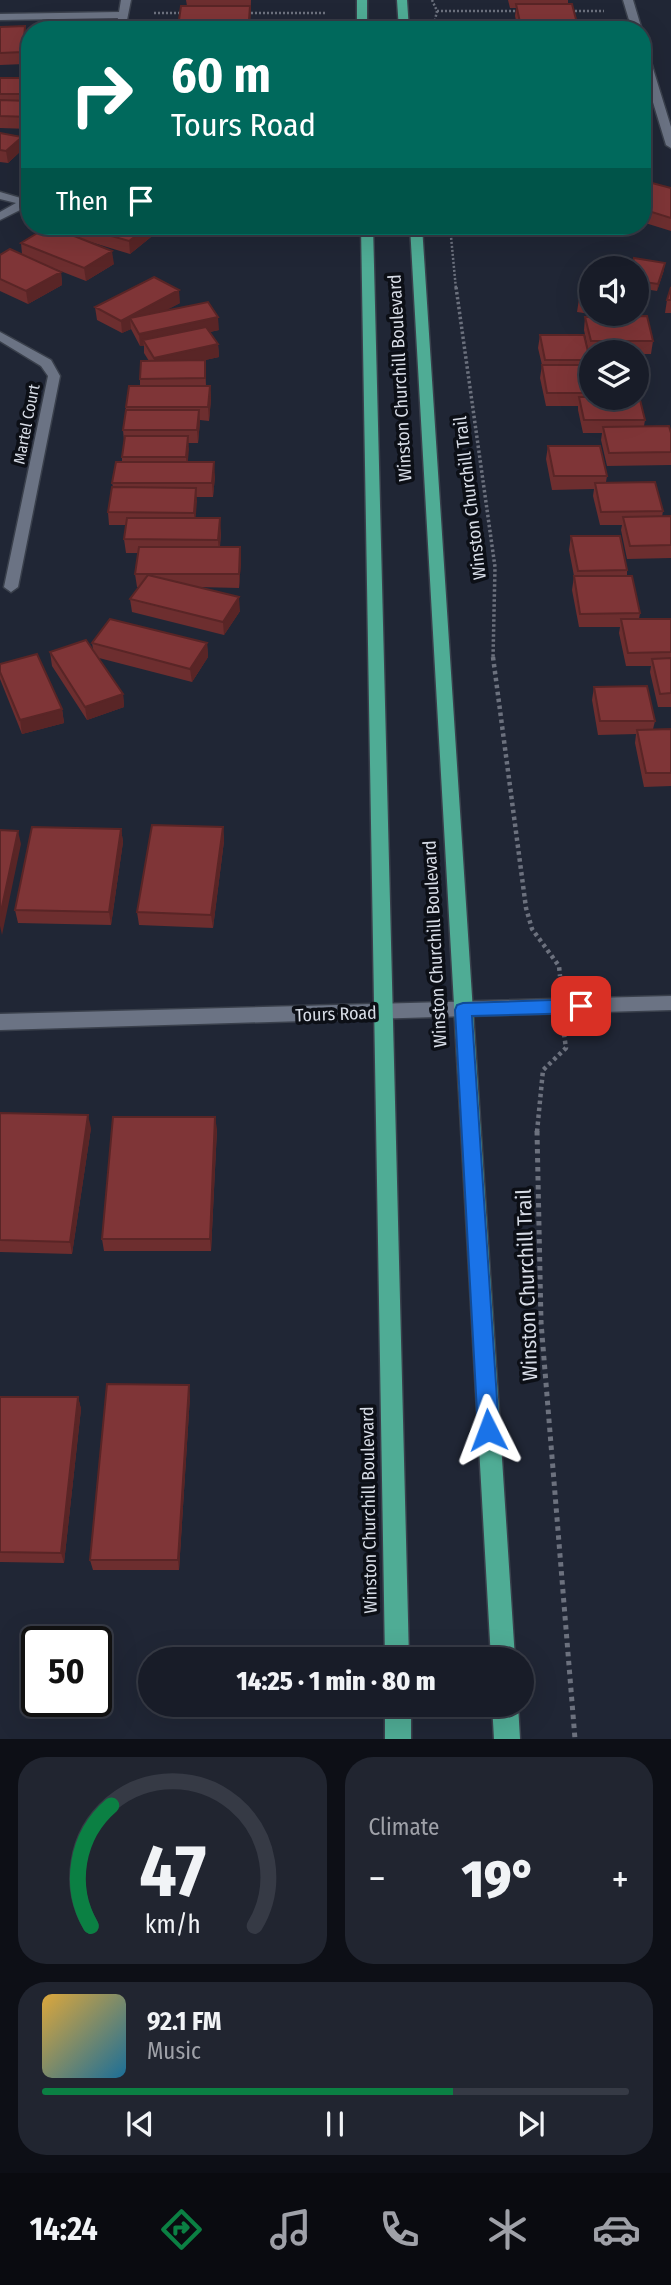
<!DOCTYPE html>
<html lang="en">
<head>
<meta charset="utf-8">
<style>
	body { margin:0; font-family:"Fira Sans Condensed",sans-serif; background:#212530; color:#f1f3f6; height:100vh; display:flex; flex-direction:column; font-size:26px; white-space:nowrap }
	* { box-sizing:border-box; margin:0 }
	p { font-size:23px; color:#9fa1a8 }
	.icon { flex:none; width:38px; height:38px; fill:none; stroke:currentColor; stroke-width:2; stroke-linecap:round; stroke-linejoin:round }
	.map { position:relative; height:1739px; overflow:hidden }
	.drawer { display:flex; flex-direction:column; gap:18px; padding:18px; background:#0d0f16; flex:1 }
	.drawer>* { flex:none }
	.guide { position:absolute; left:21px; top:21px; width:630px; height:214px; border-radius:28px; box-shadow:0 7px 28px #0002,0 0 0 2px #363a45; background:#00695c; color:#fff; overflow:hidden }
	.fabs { position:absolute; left:579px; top:256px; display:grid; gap:14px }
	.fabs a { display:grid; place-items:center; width:70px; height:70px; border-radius:50%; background:#181c28; box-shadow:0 7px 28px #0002,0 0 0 2px #363a45; font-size:35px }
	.speed { position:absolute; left:21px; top:1626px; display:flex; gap:14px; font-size:35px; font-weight:700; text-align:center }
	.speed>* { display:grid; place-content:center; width:91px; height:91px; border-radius:50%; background:#181c28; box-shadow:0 7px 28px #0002,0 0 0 2px #363a45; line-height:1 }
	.speed .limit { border:4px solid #111; border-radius:10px; background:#fff; color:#111 }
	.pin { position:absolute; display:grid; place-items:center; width:60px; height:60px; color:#fff; margin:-30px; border-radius:14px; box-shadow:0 4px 10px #0006 }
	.me { position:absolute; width:77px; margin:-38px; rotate:357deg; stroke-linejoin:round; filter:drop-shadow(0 0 5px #0008) }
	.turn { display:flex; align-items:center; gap:24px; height:147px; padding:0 35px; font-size:32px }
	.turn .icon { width:91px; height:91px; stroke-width:2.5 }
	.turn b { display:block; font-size:49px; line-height:60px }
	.then { display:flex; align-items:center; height:66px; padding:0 35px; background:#0003; gap:14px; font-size:26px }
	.big { font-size:52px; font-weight:800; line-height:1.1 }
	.drawer .tile { flex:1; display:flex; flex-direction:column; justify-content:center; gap:10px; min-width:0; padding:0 24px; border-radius:28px; background:#212530 }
	.drawer .dial { align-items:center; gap:0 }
	.dial svg { height:182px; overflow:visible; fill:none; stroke:#363a45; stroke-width:7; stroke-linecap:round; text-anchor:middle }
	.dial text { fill:#f1f3f6; stroke:none }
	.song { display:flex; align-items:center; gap:21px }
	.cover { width:84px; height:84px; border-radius:10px; background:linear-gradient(135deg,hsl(40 70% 55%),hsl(200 70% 35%)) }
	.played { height:7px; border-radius:4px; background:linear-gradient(90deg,#0b8043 70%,#363a45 70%) }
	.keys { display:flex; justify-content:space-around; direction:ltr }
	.heat { display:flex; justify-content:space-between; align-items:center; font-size:38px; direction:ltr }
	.drawer .tiles { flex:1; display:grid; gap:18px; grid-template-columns:1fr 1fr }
	.tile:last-child { grid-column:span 2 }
	.trip { position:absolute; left:138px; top:1647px; width:396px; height:70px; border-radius:35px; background:#181c28; box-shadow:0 7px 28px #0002,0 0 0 2px #363a45; font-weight:800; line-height:70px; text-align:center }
	.dock { display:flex; height:112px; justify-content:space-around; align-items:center; background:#0a0b10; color:#9fa1a8 }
	.dock .icon { width:49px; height:49px }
	.dock .current { color:#0b8043 }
	.dock b { font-size:32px; color:#f1f3f6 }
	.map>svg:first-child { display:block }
</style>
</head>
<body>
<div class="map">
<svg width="671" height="1739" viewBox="0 0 671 1739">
	<rect width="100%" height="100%" fill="#202635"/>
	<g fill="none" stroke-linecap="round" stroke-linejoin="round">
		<g stroke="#3a404c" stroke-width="3">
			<path id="minor" d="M121 0H131L125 30H115L118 18 0 20V14L119 12Z
				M623 0H633L642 30H632Z
				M642 46 647 49 671 127V148L666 145 642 66Z
				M0 192 24 199 30 197V205L0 220V212L16 203 0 199Z
				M0 332 51 360 60 376 18 587 11 592 4 587 48 376 41 366 0 341Z
				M671 996V1010L0 1030V1014Z"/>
		</g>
		<g stroke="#3a404c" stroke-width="3">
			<path id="major" d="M357 0H367V30H357Z
				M397 0H407L409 30H399Z
				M361 226H373L409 1659H385Z
				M410 226H422L515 1659H491Z
				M385 1704H411V1739H385Z
				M492 1704H518L520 1739H494Z"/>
		</g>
		<path stroke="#6c717e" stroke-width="2.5" stroke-dasharray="2 2" stroke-linecap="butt" d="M432 0 437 11 433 29
			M437 11H520
			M571 11H604
			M154 13H186
			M247 13H327
			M450 226 456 289"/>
		<path stroke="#6c717e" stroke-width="3.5" stroke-dasharray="2.5 2.5" stroke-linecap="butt" d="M456 287 495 567 493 659"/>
		<path stroke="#6c717e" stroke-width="4.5" stroke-dasharray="3.5 3.5" stroke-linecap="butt" d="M493 657 526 908 532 929 559 966 560 976
			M537 1132 543 1070 566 1048 564 1034"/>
		<path stroke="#6c717e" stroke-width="5" stroke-dasharray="4.5 4.5" stroke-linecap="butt" d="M537 1131 541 1322 575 1739"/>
		<use href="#minor" fill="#6b7384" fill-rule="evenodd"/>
		<use href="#major" fill="#4fac95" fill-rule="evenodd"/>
	</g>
	<path fill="#6d2e2f" d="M186 0H251L250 30H180L179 20 187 6Z
		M508 0H568V4L578 27V30H518L515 16 516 8H510Z
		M0 27 27 37 25 64 0 65Z
		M0 78H30V129L0 128Z
		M0 133 22 137 23 149 8 163 0 162Z
		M671 188V231L642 222V190Z
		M62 226H150L151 237 130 254 84 240 114 264 86 281 45 265 61 272 62 285 28 304 0 291V255L22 254 21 243 63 232Z
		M155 226H177L172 230Z
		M637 268 664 270 657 291 638 288Z
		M592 274V313H630L629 316 653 341 651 354H637V352H592V354H589L584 330 585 317H611L577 312 579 299Z
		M671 287V313H665L667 300Z
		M180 303 164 311 219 330 210 332 218 344 219 357 205 360 206 386H210L211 399 209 421 200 420 198 443H188V462L215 476 213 497H196L195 518 221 532 220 547H240L241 561 239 588 198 587 240 611 224 635 132 612 130 599 139 587H137L135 574 138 553H126L124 539 126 525H109L108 512 113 487 112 483 122 462V457L124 441 123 430 126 407 140 386V379L149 361 144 353V346H140L131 329 122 333 97 320 95 307Z
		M540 335 590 360 589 365 592 370V397L645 420 644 426 671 433V465L607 466 601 440 602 433H583L578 410V406H546L540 378 542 365 538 348Z
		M548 446 607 476 606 482 663 511 662 517 671 516V558L627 559 621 530 622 525H600L593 496 594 489 552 490 546 459Z
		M571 536 627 570V576L640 613 639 619H671V707H658L650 672 651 666H626L619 633 620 627H579L572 590 574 576 569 550Z
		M92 643H207L208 657 192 682 99 658 123 694 124 707 87 720 52 666 50 652 93 649Z
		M0 664 62 709 64 723 22 734 0 679Z
		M594 687 655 721 653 729H671V786L644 787 635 743 636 734 598 735 592 700Z
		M223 827 224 841 213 928 139 925 137 912Z
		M121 829 123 842 111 925 18 923 15 910Z
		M0 1113 91 1128 72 1254 0 1252Z
		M217 1129 211 1251H104L102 1239Z
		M190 1396 179 1570H93L90 1560Z
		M0 1397H78L81 1409 64 1563 0 1562Z"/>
	<path fill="#592526" d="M25 26 27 37 25 64 23 52Z
		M22 137 23 149 8 163 6 151Z
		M149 226H150L151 237 130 254 129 241Z
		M112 251 114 264 86 281 84 268Z
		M665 263 664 270 657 291 658 284Z
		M61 272 62 285 28 304 26 291Z
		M179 290 180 303 135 327 130 318 131 329 122 333 121 321Z
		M218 317 219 330 146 345 143 340 144 346H140L139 334Z
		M218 344 219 357 155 371 154 358Z
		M210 386 211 399 209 421 208 407Z
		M199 410 200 423 198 443 197 430Z
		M188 436 189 449 187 471 186 457Z
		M214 462 215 476 213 497 212 483Z
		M196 488 197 501 195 526 194 513Z
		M220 518 221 532 219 553 218 540Z
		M240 547 241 561 239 588V574Z
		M239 597 240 611 224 635 223 622Z
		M207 643 208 657 192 682 190 669Z
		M123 694 124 707 87 720 85 707Z
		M62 709 64 723 22 734 20 720Z
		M223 827 224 841 213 928 211 915Z
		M121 829 123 842 111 925 109 912Z
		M18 831 21 844 2 935 0 926V916Z
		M88 1115 91 1128 72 1254 70 1242Z
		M215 1117 217 1129 211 1251 210 1239Z
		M189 1385 190 1396 179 1570 178 1560Z
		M78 1397 81 1409 64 1563 61 1553Z"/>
	<path fill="#7f3537" stroke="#592526" stroke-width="2" d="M516 4H572L578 27H521Z
		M181 6H250L249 20H179Z
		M41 23H65L63 30H39Z
		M182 24H241V30H181Z
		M25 26 23 52 0 53V27Z
		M0 78H30V94H0Z
		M0 100 30 101V117L0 116Z
		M0 133 22 137 6 151 0 150Z
		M652 183 671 188V218L642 209V190Z
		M49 226 112 251 84 268 21 243Z
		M76 226H149L129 241Z
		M10 249 61 272 26 291 0 279V255Z
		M634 258 665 263 658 284 637 281V268H631Z
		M589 274H592V301L579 299Z
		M154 277 179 290 121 321 95 307Z
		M671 287V300H667Z
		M208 302 218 317 139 334 130 318Z
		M647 316 653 341H591L585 317Z
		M206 327 218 344 154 358 143 340Z
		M540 335H584L590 360H545Z
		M205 360V378L140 379 141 361Z
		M542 365H590L592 370V393H547Z
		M129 386H210L208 407H126Z
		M637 396H639L645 420H584L579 397H637Z
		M126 410H199L197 430H123Z
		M669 426 671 433V452L609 453 603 427Z
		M125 436H188L186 457H122Z
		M548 446H600L607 476H554Z
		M116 462H214L212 483H112Z
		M655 482 663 511 601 512 595 483Z
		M112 487 196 488 194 513 108 512Z
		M671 516V545L630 546 623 517Z
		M127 518H220L218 540 124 539Z
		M571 536H620L627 570 578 571Z
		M139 547H240L239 574H135Z
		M148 575 239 597 223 622 130 599Z
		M574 576H632L640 613 580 614Z
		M110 619 207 643 190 669 92 643Z
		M621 619H671V652L628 653Z
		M86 640 123 694 85 707 50 652Z
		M37 654 62 709 20 720 0 672V664Z
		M671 658V693L660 694 652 659Z
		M647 686 655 721H600L594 687Z
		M671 729V773H646L637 730Z
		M152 825 223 827 211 915 137 912Z
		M32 827 121 829 109 912 15 910Z
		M0 830 18 831 0 916Z
		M0 1113 88 1115 70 1242 0 1240Z
		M113 1117H215L210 1239H102Z
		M107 1384 189 1385 178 1560H90Z
		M0 1397H78L61 1553 0 1552Z"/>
	<path fill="#1a73e8" stroke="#114b97" stroke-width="2" d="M581 999 587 1001 589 1006 587 1011 581 1013 472 1016 499 1430 496 1437 488 1440 481 1437 478 1430 455 1010 457 1005 463 1003Z"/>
	<g text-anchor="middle" stroke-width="7" stroke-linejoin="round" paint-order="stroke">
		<g font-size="16" fill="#d7dce6" stroke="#0c0f16">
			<text transform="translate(26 424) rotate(-79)" y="6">Martel Court</text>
		</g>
		<g font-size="18" fill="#d7dce6" stroke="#0c0f16">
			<text transform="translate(400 378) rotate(-93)" y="6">Winston Churchill Boulevard</text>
			<text transform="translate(470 498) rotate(-97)" y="6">Winston Churchill Trail</text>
			<text transform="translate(435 944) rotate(-93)" y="6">Winston Churchill Boulevard</text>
			<text transform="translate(336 1014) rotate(-2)" y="6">Tours Road</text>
			<text transform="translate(369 1510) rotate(-91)" y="6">Winston Churchill Boulevard</text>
		</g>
		<g font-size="21" fill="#d7dce6" stroke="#0c0f16">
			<text transform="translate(527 1285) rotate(-92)" y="7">Winston Churchill Trail</text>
		</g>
	</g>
</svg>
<div class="fabs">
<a><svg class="icon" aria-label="sound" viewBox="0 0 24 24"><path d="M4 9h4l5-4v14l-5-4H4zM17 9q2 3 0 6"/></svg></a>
<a><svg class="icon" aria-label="layers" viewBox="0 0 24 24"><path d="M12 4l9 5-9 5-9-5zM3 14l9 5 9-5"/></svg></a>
</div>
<div class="speed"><div class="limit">50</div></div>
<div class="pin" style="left:581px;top:1006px;background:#d93025"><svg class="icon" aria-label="arrive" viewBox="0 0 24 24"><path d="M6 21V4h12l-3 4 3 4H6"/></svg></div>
<svg class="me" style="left:488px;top:1430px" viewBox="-20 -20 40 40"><path d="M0-17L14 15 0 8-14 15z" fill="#1a73e8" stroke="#fff" stroke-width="4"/></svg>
<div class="trip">14:25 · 1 min · 80 m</div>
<div class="guide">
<div class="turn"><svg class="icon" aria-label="right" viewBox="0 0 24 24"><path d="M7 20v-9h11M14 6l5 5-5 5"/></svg><div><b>60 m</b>Tours Road</div></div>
<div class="then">Then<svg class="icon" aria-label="arrive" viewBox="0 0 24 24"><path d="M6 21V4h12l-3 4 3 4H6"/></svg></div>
</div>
</div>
<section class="drawer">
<div class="tiles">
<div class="tile dial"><svg viewBox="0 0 100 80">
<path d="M14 69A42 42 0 1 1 86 69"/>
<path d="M14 69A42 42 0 0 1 23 16" stroke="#0b8043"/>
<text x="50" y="56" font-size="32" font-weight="700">47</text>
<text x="50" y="72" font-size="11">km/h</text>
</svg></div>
<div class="tile"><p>Climate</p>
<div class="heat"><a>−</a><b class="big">19°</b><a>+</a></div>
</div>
<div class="tile">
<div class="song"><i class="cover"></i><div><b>92.1 FM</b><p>Music</p></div></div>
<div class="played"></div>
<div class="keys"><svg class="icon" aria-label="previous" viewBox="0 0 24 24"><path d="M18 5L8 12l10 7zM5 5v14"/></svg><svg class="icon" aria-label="pause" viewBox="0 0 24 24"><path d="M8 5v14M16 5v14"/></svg><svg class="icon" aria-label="next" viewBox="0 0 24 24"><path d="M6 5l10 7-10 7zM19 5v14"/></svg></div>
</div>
</div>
</section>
<nav class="dock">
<b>14:24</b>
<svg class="icon current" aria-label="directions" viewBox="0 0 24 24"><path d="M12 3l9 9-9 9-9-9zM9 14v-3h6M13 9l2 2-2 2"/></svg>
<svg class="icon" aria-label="music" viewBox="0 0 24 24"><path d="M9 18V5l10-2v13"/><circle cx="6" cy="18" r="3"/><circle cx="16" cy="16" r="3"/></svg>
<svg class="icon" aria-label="phone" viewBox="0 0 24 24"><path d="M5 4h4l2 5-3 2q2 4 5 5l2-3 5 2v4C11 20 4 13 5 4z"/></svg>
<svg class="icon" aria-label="climate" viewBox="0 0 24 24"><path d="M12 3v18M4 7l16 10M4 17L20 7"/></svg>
<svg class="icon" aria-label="car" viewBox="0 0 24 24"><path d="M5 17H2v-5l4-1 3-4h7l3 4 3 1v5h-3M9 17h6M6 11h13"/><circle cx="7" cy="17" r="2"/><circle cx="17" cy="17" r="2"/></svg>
</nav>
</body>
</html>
